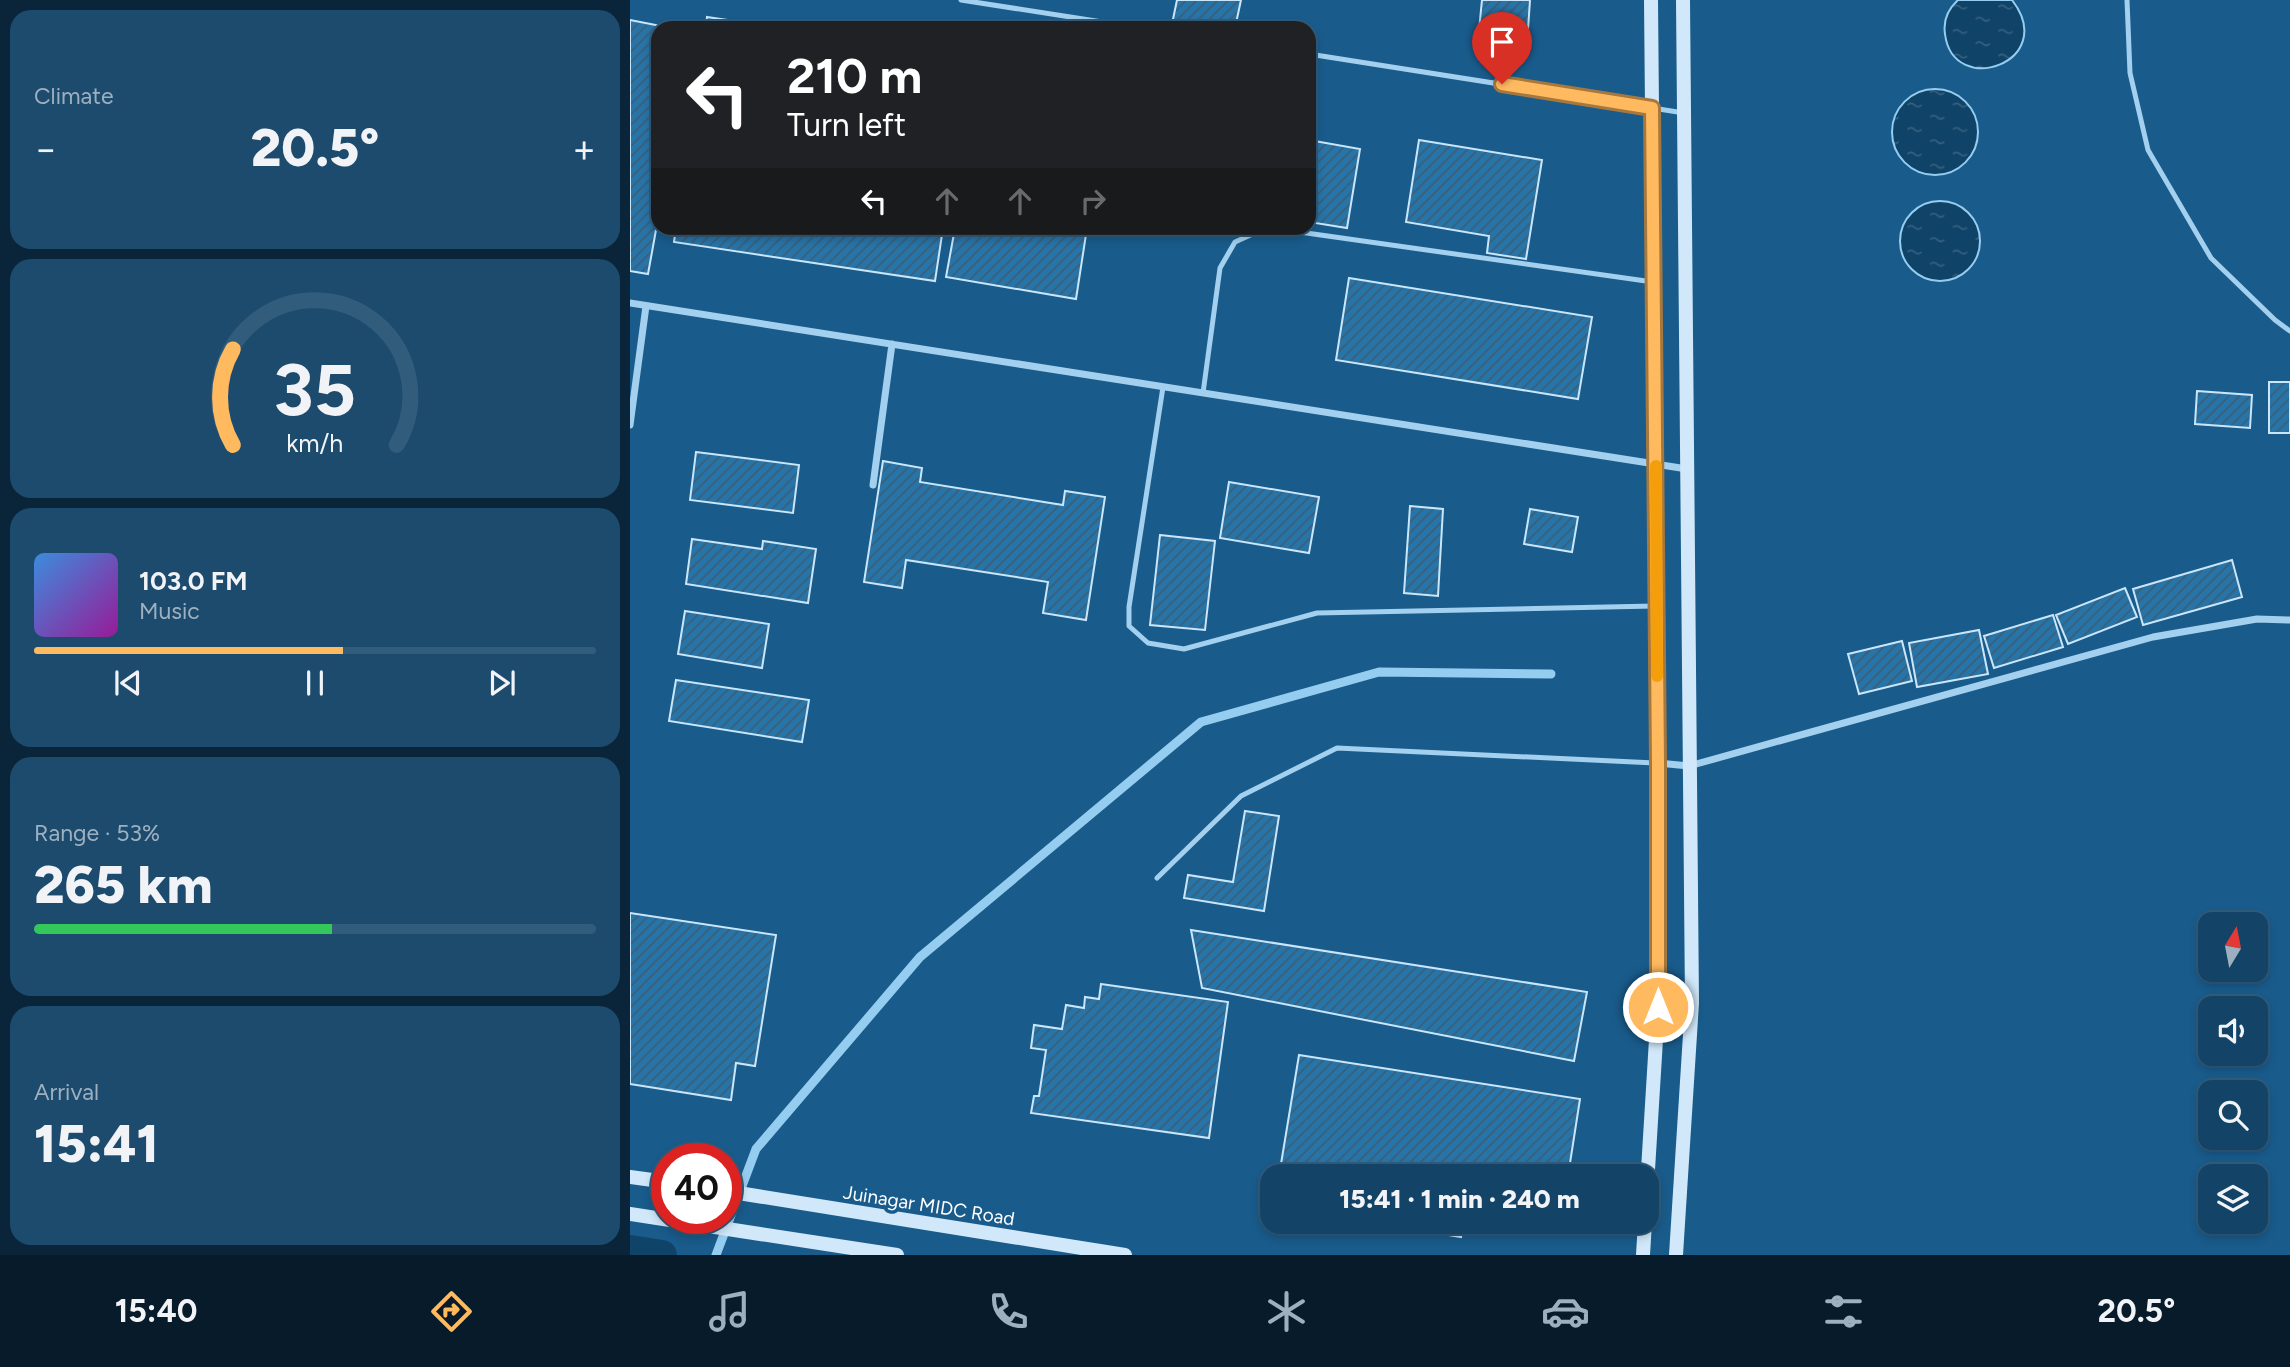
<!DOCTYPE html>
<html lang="en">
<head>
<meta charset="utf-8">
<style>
	body { margin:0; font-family:Figtree,sans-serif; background:#1c4b6e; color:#f1f3f6; height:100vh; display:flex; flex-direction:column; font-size:26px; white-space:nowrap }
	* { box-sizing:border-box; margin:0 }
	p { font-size:23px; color:#9db0c0 }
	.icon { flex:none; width:38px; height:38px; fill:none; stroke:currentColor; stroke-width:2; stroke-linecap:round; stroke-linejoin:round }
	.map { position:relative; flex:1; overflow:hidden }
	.details { display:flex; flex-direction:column; gap:10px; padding:10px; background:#0a2539; width:630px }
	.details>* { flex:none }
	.banner { position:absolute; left:21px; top:21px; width:665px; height:214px; border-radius:21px; box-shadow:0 4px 10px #0003,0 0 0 2px #325c7c; background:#202124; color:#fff; overflow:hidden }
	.needle { width:46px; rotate:10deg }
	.controls { position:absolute; left:1568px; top:912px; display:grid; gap:14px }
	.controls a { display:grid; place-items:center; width:70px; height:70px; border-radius:14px; background:#134468; box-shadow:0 4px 10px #0003,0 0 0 2px #325c7c; font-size:35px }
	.speed { position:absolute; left:21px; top:1143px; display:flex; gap:14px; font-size:35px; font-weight:700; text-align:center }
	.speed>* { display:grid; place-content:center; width:91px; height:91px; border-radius:50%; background:#134468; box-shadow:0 4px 10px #0003,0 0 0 2px #325c7c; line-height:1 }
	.speed .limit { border:10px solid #d22; background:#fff; color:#111 }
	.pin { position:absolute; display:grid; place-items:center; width:60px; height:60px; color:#fff; margin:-72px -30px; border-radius:50% 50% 50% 0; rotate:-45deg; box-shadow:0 0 7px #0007 }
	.pin .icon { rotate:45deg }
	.me { position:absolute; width:77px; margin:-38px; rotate:0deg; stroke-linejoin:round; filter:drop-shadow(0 0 5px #0008) }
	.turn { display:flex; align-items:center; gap:24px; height:147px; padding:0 21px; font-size:32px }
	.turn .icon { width:91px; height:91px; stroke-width:2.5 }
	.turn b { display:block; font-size:49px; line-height:60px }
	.lanes { display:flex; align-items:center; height:66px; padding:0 21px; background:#0003; justify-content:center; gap:35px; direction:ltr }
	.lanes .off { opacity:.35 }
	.big { font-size:52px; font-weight:800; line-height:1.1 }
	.details .tile { flex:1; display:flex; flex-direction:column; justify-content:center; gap:10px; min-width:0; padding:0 24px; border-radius:21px; background:#1c4b6e }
	.details .dial { align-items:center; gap:0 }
	.dial svg { height:182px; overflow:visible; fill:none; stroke:#325c7c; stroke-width:7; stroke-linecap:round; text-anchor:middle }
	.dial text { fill:#f1f3f6; stroke:none }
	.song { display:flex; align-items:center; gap:21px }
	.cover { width:84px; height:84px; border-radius:10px; background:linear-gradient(135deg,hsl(210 70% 55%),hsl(300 70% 35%)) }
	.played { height:7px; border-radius:4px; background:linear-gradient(90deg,#ffb95f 55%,#325c7c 55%) }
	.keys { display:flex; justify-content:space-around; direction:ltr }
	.heat { display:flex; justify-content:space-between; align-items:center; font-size:38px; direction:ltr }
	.charge { height:10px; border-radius:5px; background:linear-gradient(90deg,#34c759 53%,#325c7c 0) }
	.trip { position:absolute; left:630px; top:1164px; width:399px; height:70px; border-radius:21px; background:#134468; box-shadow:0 4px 10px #0003,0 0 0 2px #325c7c; font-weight:800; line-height:70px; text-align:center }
	.menu { display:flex; height:112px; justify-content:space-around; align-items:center; background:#081b2a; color:#9db0c0 }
	.menu .icon { width:49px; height:49px }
	.menu .on { color:#ffb95f }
	.menu b { font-size:32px; color:#f1f3f6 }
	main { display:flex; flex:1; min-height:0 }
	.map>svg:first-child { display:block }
</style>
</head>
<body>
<main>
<section class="details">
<div class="tile"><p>Climate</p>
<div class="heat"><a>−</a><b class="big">20.5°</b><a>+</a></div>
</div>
<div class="tile dial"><svg viewBox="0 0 100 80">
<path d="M14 69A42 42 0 1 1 86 69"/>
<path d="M14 69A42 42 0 0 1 14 27" stroke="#ffb95f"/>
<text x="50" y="56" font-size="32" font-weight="700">35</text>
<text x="50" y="72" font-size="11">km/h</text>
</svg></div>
<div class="tile">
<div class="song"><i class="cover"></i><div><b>103.0 FM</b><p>Music</p></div></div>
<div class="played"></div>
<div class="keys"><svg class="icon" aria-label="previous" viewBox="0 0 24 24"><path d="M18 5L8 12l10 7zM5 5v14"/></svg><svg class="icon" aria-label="pause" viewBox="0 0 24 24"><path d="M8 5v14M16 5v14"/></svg><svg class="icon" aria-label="next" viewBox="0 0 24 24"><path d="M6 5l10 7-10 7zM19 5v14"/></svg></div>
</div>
<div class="tile"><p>Range · 53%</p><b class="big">265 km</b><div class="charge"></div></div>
<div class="tile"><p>Arrival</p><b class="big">15:41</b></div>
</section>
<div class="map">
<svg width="1660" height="1255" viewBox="0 0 1660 1255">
	<defs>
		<pattern id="water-ripples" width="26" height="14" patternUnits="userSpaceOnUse" patternTransform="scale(1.75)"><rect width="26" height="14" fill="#104368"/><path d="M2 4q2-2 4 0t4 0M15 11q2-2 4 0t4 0" fill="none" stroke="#345f7f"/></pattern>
		<pattern id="building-hatch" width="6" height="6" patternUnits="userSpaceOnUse" patternTransform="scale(1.75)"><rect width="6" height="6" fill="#2774a9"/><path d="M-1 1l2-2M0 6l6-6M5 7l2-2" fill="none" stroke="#3b5e76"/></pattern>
	</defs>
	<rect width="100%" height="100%" fill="#195b8b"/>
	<path fill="url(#water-ripples)" stroke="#95cdf0" stroke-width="2" d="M1328 0H1382C1430 62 1323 99 1315 34 1313 21 1318 9 1328 0Z
		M1262 132a43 43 0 1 1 86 0a43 43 0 1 1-86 0Z
		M1270 241a40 40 0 1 1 80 0a40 40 0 1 1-80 0Z"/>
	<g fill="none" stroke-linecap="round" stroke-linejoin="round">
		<path stroke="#95cdf0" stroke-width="9" d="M86 1255 126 1149 290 957 571 722 749 672 921 674"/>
		<path stroke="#104368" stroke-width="30" d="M0 1250 32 1255"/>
	</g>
	<path fill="url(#building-hatch)" stroke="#c9e6fa" stroke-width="2" d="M547 0H611L605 28H564L542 24Z
		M852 0H900L897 44 848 40Z
		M77 17 153 28H76Z
		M0 20 41 28H28V219L18 274 0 271Z
		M679 140 730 149 717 228 679 222Z
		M789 140 912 160 896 259 857 253 859 236 776 222Z
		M46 228H313L305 281 44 242Z
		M325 228H457L446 299 316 277Z
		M719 278 962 317 948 399 706 360Z
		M1639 382H1660V433H1639Z
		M1567 391 1622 395 1620 428 1565 424Z
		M66 452 169 465 163 513 60 500Z
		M253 461 292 468 290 482 433 505 435 491 475 497 456 620 413 613 418 582 276 560 272 588 234 582Z
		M599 482 689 497 679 553 590 538Z
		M780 506 813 509 808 596 774 593Z
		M900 509 948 517 942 552 894 544Z
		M530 535 585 541 575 630 520 625Z
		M62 539 132 549 133 541 186 549 178 603 56 584Z
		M1602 560 1612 597 1513 625 1503 589Z
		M1495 588 1507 617 1438 644 1426 615Z
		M55 611 139 624 132 668 48 654Z
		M1423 615 1433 647 1364 668 1354 636Z
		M1349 630 1358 674 1287 687 1279 643Z
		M1272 641 1282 681 1229 694 1218 654Z
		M46 680 179 700 172 742 39 721Z
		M615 811 649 816 634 911 554 898 558 875 603 882Z
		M0 913 146 935 125 1066 106 1063 101 1100 0 1084Z
		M561 930 957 992 944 1061 572 988Z
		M471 984 598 1002 579 1138 401 1113 404 1096H409L416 1050 401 1048 404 1025 432 1029 436 1005 454 1008 455 997 469 999Z
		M669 1055 950 1099 938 1176H649Z
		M777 1222H834L831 1237 776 1228Z"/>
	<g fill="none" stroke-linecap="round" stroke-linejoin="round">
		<path stroke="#a3d0ee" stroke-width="5" d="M331 0 511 28
			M1497 0 1500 73 1518 150 1581 258 1645 320 1660 331
			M679 54 1054 113
			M641 228 1023 282
			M533 387 499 607V626L518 643 554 649 687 613 1024 606
			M573 393 590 268 605 242 636 228
			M527 878 611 796 707 748 1025 763"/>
		<path stroke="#a3d0ee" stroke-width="7" d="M0 303 1057 469
			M0 425 16 306
			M243 485 262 344
			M1028 763 1059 766 1523 637 1627 619 1660 620"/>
		<path stroke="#d0e8fa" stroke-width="14" d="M0 1177 37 1182
			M1017 1186 1028 1007V763L1021 0
			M96 1191 495 1255
			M0 1214 267 1255
			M1013 1255 1015 1222
			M1046 1255 1062 1003 1053 0"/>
	</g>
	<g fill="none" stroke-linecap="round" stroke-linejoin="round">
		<g stroke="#a6783e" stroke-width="18">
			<path id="route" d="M872 84 1022 108 1028 763V1007"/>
		</g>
		<use href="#route" stroke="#ffb95f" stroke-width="12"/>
		<path stroke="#f59e0b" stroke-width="12" d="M1026 466 1027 676"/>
	</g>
	<g text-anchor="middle" stroke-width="7" stroke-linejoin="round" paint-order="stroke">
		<g font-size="19" fill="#fff" stroke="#195b8b">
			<text transform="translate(299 1205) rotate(9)" y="7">Juinagar MIDC Road</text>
		</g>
	</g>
</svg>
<div class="controls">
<a><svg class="needle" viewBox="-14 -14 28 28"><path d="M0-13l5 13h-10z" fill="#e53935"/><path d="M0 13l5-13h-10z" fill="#9db0c0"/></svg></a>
<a><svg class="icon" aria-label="sound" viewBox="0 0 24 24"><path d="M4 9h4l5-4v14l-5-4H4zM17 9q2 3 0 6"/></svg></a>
<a><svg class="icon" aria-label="search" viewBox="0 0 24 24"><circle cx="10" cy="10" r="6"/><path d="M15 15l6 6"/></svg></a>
<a><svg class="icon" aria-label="layers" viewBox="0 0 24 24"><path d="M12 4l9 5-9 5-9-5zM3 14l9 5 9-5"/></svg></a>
</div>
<div class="speed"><div class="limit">40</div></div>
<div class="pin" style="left:872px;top:84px;background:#d93025"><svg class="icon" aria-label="arrive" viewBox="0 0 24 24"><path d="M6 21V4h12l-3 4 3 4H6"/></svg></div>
<svg class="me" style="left:1028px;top:1007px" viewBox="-20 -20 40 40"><circle r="17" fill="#ffb95f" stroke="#fff" stroke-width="3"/><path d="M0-11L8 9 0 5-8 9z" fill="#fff"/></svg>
<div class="trip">15:41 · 1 min · 240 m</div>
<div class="banner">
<div class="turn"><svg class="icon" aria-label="left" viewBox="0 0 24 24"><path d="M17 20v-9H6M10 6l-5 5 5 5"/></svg><div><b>210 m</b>Turn left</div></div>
<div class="lanes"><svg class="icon" aria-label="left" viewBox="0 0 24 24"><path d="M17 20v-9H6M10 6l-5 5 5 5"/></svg><svg class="icon off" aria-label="ahead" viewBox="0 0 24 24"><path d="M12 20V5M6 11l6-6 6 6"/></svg><svg class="icon off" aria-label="ahead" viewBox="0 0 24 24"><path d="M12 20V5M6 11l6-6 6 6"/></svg><svg class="icon off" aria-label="right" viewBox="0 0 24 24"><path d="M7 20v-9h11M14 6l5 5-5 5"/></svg></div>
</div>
</div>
</main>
<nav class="menu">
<b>15:40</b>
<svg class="icon on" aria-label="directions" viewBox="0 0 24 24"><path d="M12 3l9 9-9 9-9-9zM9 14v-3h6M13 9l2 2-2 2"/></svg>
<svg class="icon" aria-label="music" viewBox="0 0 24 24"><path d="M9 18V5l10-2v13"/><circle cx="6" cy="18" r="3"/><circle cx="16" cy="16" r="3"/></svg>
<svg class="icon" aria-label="phone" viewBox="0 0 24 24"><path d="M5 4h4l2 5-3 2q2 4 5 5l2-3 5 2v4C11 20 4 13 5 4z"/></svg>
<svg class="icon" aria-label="climate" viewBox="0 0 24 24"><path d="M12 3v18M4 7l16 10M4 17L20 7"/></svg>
<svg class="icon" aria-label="car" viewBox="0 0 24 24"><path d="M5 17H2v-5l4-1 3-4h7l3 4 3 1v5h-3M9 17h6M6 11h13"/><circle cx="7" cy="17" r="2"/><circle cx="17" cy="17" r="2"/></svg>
<svg class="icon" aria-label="filters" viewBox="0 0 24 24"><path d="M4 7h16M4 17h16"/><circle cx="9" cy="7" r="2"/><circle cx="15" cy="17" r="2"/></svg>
<b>20.5°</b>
</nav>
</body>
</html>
